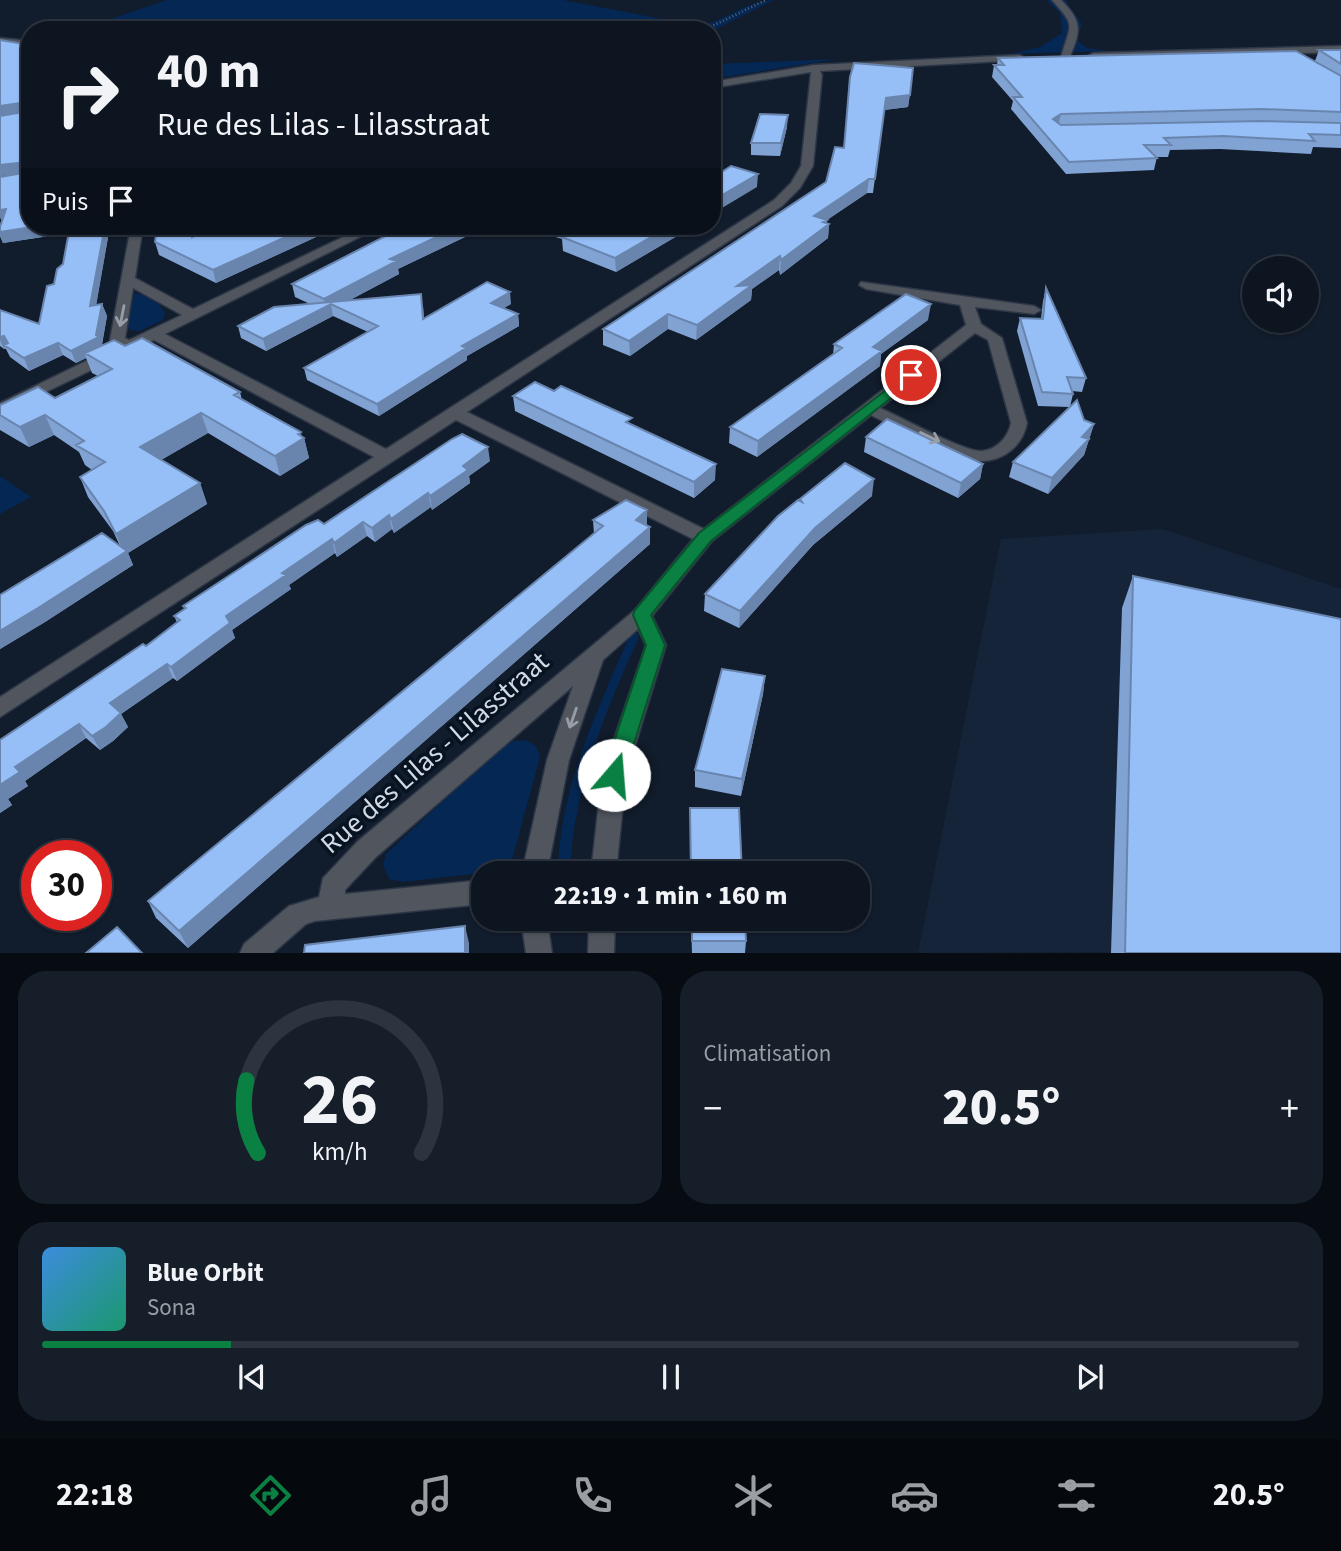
<!DOCTYPE html>
<html lang="fr">
<head>
<meta charset="utf-8">
<style>
	body { margin:0; font-family:"Source Sans 3",sans-serif; background:#161e2a; color:#f1f3f6; height:100vh; display:flex; flex-direction:column; font-size:26px; white-space:nowrap }
	* { box-sizing:border-box; margin:0 }
	p { font-size:23px; color:#9a9fa5 }
	.icon { flex:none; width:38px; height:38px; fill:none; stroke:currentColor; stroke-width:2; stroke-linecap:round; stroke-linejoin:round }
	.map { position:relative; height:953px; overflow:hidden }
	.panel { display:flex; flex-direction:column; gap:18px; padding:18px; background:#070c12; flex:1 }
	.panel>* { flex:none }
	.guide { position:absolute; left:21px; top:21px; width:700px; height:214px; border-radius:28px; box-shadow:0 2px 5px #0004,0 0 0 2px #2d343f; background:#0d1521; color:#f1f3f6; overflow:hidden }
	.fabs { position:absolute; left:1242px; top:256px; display:grid; gap:14px }
	.fabs a { display:grid; place-items:center; width:77px; height:77px; border-radius:50%; background:#0d1521; box-shadow:0 2px 5px #0004,0 0 0 2px #2d343f; font-size:35px }
	.speed { position:absolute; left:21px; top:840px; display:flex; gap:14px; font-size:35px; font-weight:700; text-align:center }
	.speed>* { display:grid; place-content:center; width:91px; height:91px; border-radius:50%; background:#0d1521; box-shadow:0 2px 5px #0004,0 0 0 2px #2d343f; line-height:1 }
	.speed .limit { border:10px solid #d22; background:#fff; color:#111 }
	.pin { position:absolute; display:grid; place-items:center; width:60px; height:60px; color:#fff; margin:-30px; border:4px solid #fff; border-radius:50%; box-shadow:0 2px 7px #0007 }
	.me { position:absolute; width:77px; margin:-38px; rotate:18deg; stroke-linejoin:round; filter:drop-shadow(0 0 5px #0008) }
	.turn { display:flex; align-items:center; gap:24px; height:147px; padding:0 21px; font-size:32px }
	.turn .icon { width:91px; height:91px; stroke-width:2.5 }
	.turn b { display:block; font-size:49px; line-height:60px }
	.then { display:flex; align-items:center; height:66px; padding:0 21px; background:#0003; gap:14px; font-size:26px }
	.big { font-size:52px; font-weight:800; line-height:1.1 }
	.panel .tile { flex:1; display:flex; flex-direction:column; justify-content:center; gap:10px; min-width:0; padding:0 24px; border-radius:28px; background:#161e2a }
	.panel .dial { align-items:center; gap:0 }
	.dial svg { height:182px; overflow:visible; fill:none; stroke:#2d343f; stroke-width:7; stroke-linecap:round; text-anchor:middle }
	.dial text { fill:#f1f3f6; stroke:none }
	.song { display:flex; align-items:center; gap:21px }
	.cover { width:84px; height:84px; border-radius:10px; background:linear-gradient(135deg,hsl(210 70% 55%),hsl(160 70% 35%)) }
	.played { height:7px; border-radius:4px; background:linear-gradient(90deg,#0b8043 15%,#2d343f 15%) }
	.keys { display:flex; justify-content:space-around; direction:ltr }
	.heat { display:flex; justify-content:space-between; align-items:center; font-size:38px; direction:ltr }
	.panel .tiles { flex:1; display:grid; gap:18px; grid-template-columns:1fr 1fr }
	.tile:last-child { grid-column:span 2 }
	.trip { position:absolute; left:471px; top:861px; width:399px; height:70px; border-radius:28px; background:#0d1521; box-shadow:0 2px 5px #0004,0 0 0 2px #2d343f; font-weight:800; line-height:70px; text-align:center }
	.tab-bar { display:flex; height:112px; justify-content:space-around; align-items:center; background:#05080d; color:#9a9fa5 }
	.tab-bar .icon { width:49px; height:49px }
	.tab-bar .current { color:#0b8043 }
	.tab-bar b { font-size:32px; color:#f1f3f6 }
	.map>svg:first-child { display:block }
</style>
</head>
<body>
<div class="map">
<svg width="1341" height="953" viewBox="0 0 1341 953">
	<rect width="100%" height="100%" fill="#111c2c"/>
	<path fill="#152439" d="M1163 529 1341 589V952L918 953 1001 539Z"/>
	<path fill="#052754" d="M167 0H563L699 26C725 21 747 0 774 0L712 31 78 30Z
		M1046 0H1065L1082 24 1077 40 1087 48 1109 51 1010 54 1040 47 1062 33 1060 13Z
		M838 59 712 79V64Z
		M134 294C147 294 158 302 165 312L163 320 140 331 130 330 127 326Z
		M0 476 31 497 0 514Z
		M638 633V640C604 713 573 791 570 873H558C559 790 596 714 628 639L631 634Z
		M526 740 536 746 540 757 512 860 498 871 403 882 389 879 383 865 386 854 499 749 514 741Z"/>
	<g fill="none" stroke-linecap="round" stroke-linejoin="round">
		<g stroke="#2c3646" stroke-width="3">
			<path id="street" d="M1052 0H1061C1083 22 1081 30 1069 59L1061 57C1071 22 1076 27 1052 0Z
				M0 38 30 41V47L0 44Z
				M1341 46V52L1093 59 1088 56 1093 53Z
				M1019 55 1022 56V60L820 71 822 75 813 166 800 188 782 206 467 412 704 529 966 325 960 305 866 289 859 285 861 282 1034 306 1041 310 1034 314 975 307 981 324 1002 338 1027 423C1023 445 1004 461 981 461 954 461 897 428 871 415L712 541 652 616 666 645 626 775 616 873H591L602 775 646 645 638 629 603 660 569 760 547 873H522L547 760 573 686 376 857 345 890V894L483 880V904L315 921 306 924 273 953H240L244 944 289 906 319 897 323 878 358 841 635 610 693 539 456 420 0 717V697L374 457 154 340 0 414V403L117 346 110 340 131 226H143L135 278 193 309 366 226H382L165 334 386 449 774 200 791 183 801 166 811 72 712 88V82L814 65ZM133 288 182 315 129 340 125 338ZM975 333 988 340 1011 423C1008 437 997 450 981 451 962 451 901 417 880 408Z
				M521 919H547L552 953H526Z
				M589 919H615L614 953H588Z"/>
		</g>
		<path stroke="#5c6674" stroke-width="2.5" stroke-dasharray="1 2.5" stroke-linecap="butt" d="M704 30 766 0"/>
		<use href="#street" fill="#50555e" fill-rule="evenodd"/>
	</g>
	<path fill="#81a3d4" d="M0 40 30 45V226H110L96 305 102 304 107 316 102 345 114 340 125 346 142 338 240 392 242 400 301 432V436L304 438 309 458 280 476 208 433 161 460 200 483 207 504 128 553 133 565 45 622 0 649V595L102 533 120 546 113 531 88 497 80 477 92 470 85 465 79 452 54 435 29 447 0 430V405L38 387 55 398 98 376 92 373 86 358 76 363 63 355 29 371 10 357 6 349H4L0 346V310L39 324 47 286 54 284 57 269 63 264 69 233 3 243 0 236V227L2 221 0 217V177L22 173 0 176Z
		M1319 50H1341V148L1313 147 1311 154 1220 149 1170 150 1168 157H1157L1154 170 1066 174 1011 109 1013 101 992 77 994 65H997L998 58 1315 61Z
		M913 68 908 107 884 110 873 193H867L827 220V223L829 224 828 238 780 275 779 270 752 289 751 300 696 340 668 329 630 356 603 345V329L826 182 844 148Z
		M787 127 780 156 751 155V143Z
		M157 226H196V236L219 226H340L216 283 159 255 155 242Z
		M381 226H488L398 269 399 274 348 301 423 306 424 318 511 304 504 308 518 314 519 326 467 356V360L379 416 307 380 304 368 368 332 333 316 266 351 241 338 238 326 310 304 295 297 292 284 395 231Z
		M549 226H694L616 272 563 251 562 239 549 235Z
		M1046 288 1086 378 1082 392 1072 391 1073 394 1070 407 1084 420 1094 424 1084 455 1048 494 1009 477 1013 462 1069 407 1038 406 1017 331 1020 318 1041 319 1043 301Z
		M928 320 881 354 880 366 757 457 729 443 730 427 833 355 834 344Z
		M513 396 632 425 715 480 694 498 515 411Z
		M866 437 983 464 980 479 958 498 864 452Z
		M490 461 469 476 470 483 432 510 431 507 394 533 392 529 375 542 367 536 337 557 335 553 289 585 291 589 232 630 235 638 177 681 173 678 121 714 128 727 113 741 100 750 86 738 25 781 28 786 8 799 12 805 0 813V740L146 646 177 622 174 616 184 609 183 606 324 524Z
		M872 496 813 545 739 628 704 611 705 594 799 501 800 499Z
		M647 510V526L650 527V544L188 948 156 918 148 901 594 534 593 520Z
		M1133 576 1341 953H1111L1122 608Z
		M765 676 763 694 741 796 695 787V770Z
		M691 919H745L746 941 745 953H692Z"/>
	<path fill="#6985ad" d="M910 95 908 107 884 110 873 193 886 98Z
		M26 102 30 112 0 116V106Z
		M1061 114 1058 126 1053 119Z
		M788 115 787 127 780 156 781 143Z
		M26 162 30 172 0 176V165Z
		M758 174 757 187 712 214V201Z
		M869 179 867 193 827 220 826 226 829 224 828 238 780 275 781 260 814 216Z
		M0 206 6 209 2 222 0 217Z
		M38 226H73L75 232 3 243 0 236V232Z
		M105 226H110L94 318 90 306Z
		M192 226H196V250L192 237Z
		M310 226H340L216 283 213 270Z
		M460 226H488L398 269 399 274 337 307 331 304 333 316 266 351 263 339 325 307 324 299 390 259Z
		M670 226H694L616 272 615 258Z
		M780 256 779 270 752 289 751 300 696 340 697 325 737 286Z
		M510 292 511 304 493 314 491 303Z
		M102 304 107 316 102 343 104 349 85 353 86 358 76 363 71 351 96 335Z
		M931 304 928 320 881 354 880 366 757 457 758 441 873 347Z
		M518 314 519 326 467 356V360L379 416 377 404 462 346Z
		M668 314V329L630 356 629 341Z
		M4 336 9 348 4 345 6 349H4L0 340V337Z
		M58 343 63 355 29 371 24 358Z
		M201 413 208 433 147 468 140 447Z
		M45 415 54 435 29 447 20 427Z
		M1094 424 1084 455 1048 494 1052 478 1082 437Z
		M301 432 302 439 304 438 309 458 280 476 275 456Z
		M488 447 490 461 469 476 470 483 432 510 430 496 463 466Z
		M716 464 715 480 694 498V482Z
		M983 464 980 479 958 498 961 483Z
		M874 479 872 496 813 545 739 628 740 611 815 528Z
		M200 483 207 504 128 553 133 565 45 622 0 649V631L124 554 116 534Z
		M428 493 431 507 394 533 391 519Z
		M647 510V527L636 520Z
		M389 515 392 529 375 542 372 528Z
		M363 522 367 536 337 557 334 543Z
		M650 527V544L188 948 179 931Z
		M332 539 335 553 289 585 291 589 232 630 235 638 177 681 171 667 226 616 282 573Z
		M167 664 173 678 121 714 128 727 113 741 100 750 92 736 110 703Z
		M765 676 763 694 741 796 742 779Z
		M79 724 86 738 25 781 28 786 8 799 12 805 0 813V785L15 767Z
		M465 926 469 943V953H465Z"/>
	<path fill="#96bef7" stroke="#6985ad" stroke-width="2" d="M0 40 30 45V226H38L0 232V227L6 209 0 210V177L29 172 26 162 0 165V116L29 111 26 102 0 106Z
		M1319 50H1341V64Z
		M1296 51 1341 76V112L1262 109 1061 114 1053 119 1061 125 1262 121 1341 123V135L1309 134 1315 141 1223 136 1164 138 1171 145H1144L1157 158 1069 162 1013 97H1022L994 65H1004L998 58Z
		M854 63 913 68 910 95 886 98 875 179H869L814 216 827 220 823 222 829 224 781 260 780 256 737 286 752 285 697 325 668 314 629 341 603 329 826 182 835 147 844 148 850 77Z
		M760 114 788 115 781 143H751Z
		M731 166 758 174 712 201V169L720 173Z
		M70 226H105L90 306 102 304 96 335 99 337 71 351 58 343 24 358 4 345 8 343 4 336 0 337V310L39 324 47 286 54 284 57 269 63 264Z
		M157 226H192V237L219 226H310L213 270 155 242Z
		M405 226H460L390 259 397 261 324 299 292 284Z
		M562 226H670L615 258 562 237 574 230Z
		M487 282 510 292 491 303 518 314 462 346 466 348 377 404 304 368 378 326 331 304 263 339 238 326 274 307 421 294 423 319Z
		M1046 288 1086 378 1067 377 1073 394 1042 392 1020 318 1043 319Z
		M906 294 931 304 873 347 882 351 758 441 730 427 842 348 834 344Z
		M142 338 240 392 234 395 301 432 298 434 304 438 275 456 201 413 140 447 200 483 116 534 104 511 80 477 105 462 76 445 84 441 45 415 20 427 0 415V405L38 387 55 398 112 369 85 353 114 340 125 346Z
		M535 382 554 391 561 386 632 418 626 422 716 464 694 482 513 396Z
		M1077 400 1084 420 1094 424 1082 437 1089 439 1052 478 1013 462Z
		M887 419 983 464 961 483 866 437Z
		M462 434 488 447 463 466 468 470 430 496 428 493 391 519 389 515 372 528 363 522 334 543 332 539 282 573 286 575 226 616 230 623 171 667 167 664 110 703 121 713 106 727 92 736 79 724 15 767 20 772 0 785V740L143 644 146 646 180 620 174 616 186 608 183 606 306 525 318 520 324 524 452 439Z
		M845 463 874 479 815 528 740 611 705 594 778 516 798 500 802 502 800 499Z
		M626 500 647 510 636 520 650 527 179 931 148 901 603 526 593 520Z
		M102 533 127 551 38 608 0 631V595Z
		M1133 576 1341 619V953H1125Z
		M722 669 765 676 742 779 695 770Z
		M690 808H739L742 873H691Z
		M692 919H745L746 941H692Z
		M465 926V953H304L305 945Z
		M117 927 142 953H86Z"/>
	<defs><path id="oneway-shaft" d="M-6 0H5M1.5-3L5.5 0L1.5 3" fill="none" stroke-width="1.6" stroke-linecap="round" stroke-linejoin="round" transform="scale(1.75)"/></defs>
	<g stroke="#989ea8">
		<use href="#oneway-shaft" transform="translate(122 316) rotate(101)"/>
		<use href="#oneway-shaft" transform="translate(930 437) rotate(25)"/>
		<use href="#oneway-shaft" transform="translate(573 718) rotate(109)"/>
	</g>
	<path fill="#0b8043" stroke="#07532c" stroke-width="2" d="M911 371 916 372V378L711 541 651 615 665 645 624 775 621 781 614 784 606 781 603 775 646 645 633 615 635 610 699 533Z"/>
	<g text-anchor="middle" stroke-width="7" stroke-linejoin="round" paint-order="stroke">
		<g font-size="28" fill="#d2d9e5" stroke="#081322">
			<text transform="translate(434 752) rotate(-41)" y="10">Rue des Lilas - Lilasstraat</text>
		</g>
	</g>
</svg>
<div class="fabs">
<a><svg class="icon" aria-label="sound" viewBox="0 0 24 24"><path d="M4 9h4l5-4v14l-5-4H4zM17 9q2 3 0 6"/></svg></a>
</div>
<div class="speed"><div class="limit">30</div></div>
<div class="pin" style="left:911px;top:375px;background:#d93025"><svg class="icon" aria-label="arrive" viewBox="0 0 24 24"><path d="M6 21V4h12l-3 4 3 4H6"/></svg></div>
<svg class="me" style="left:614px;top:775px" viewBox="-20 -20 40 40"><circle r="19" fill="#fff"/><path d="M0-13L10 11 0 6-10 11z" fill="#0b8043"/></svg>
<div class="trip">22:19 · 1 min · 160 m</div>
<div class="guide">
<div class="turn"><svg class="icon" aria-label="right" viewBox="0 0 24 24"><path d="M7 20v-9h11M14 6l5 5-5 5"/></svg><div><b>40 m</b>Rue des Lilas - Lilasstraat</div></div>
<div class="then">Puis<svg class="icon" aria-label="arrive" viewBox="0 0 24 24"><path d="M6 21V4h12l-3 4 3 4H6"/></svg></div>
</div>
</div>
<section class="panel">
<div class="tiles">
<div class="tile dial"><svg viewBox="0 0 100 80">
<path d="M14 69A42 42 0 1 1 86 69"/>
<path d="M14 69A42 42 0 0 1 9 37" stroke="#0b8043"/>
<text x="50" y="56" font-size="32" font-weight="700">26</text>
<text x="50" y="72" font-size="11">km/h</text>
</svg></div>
<div class="tile"><p>Climatisation</p>
<div class="heat"><a>−</a><b class="big">20.5°</b><a>+</a></div>
</div>
<div class="tile">
<div class="song"><i class="cover"></i><div><b>Blue Orbit</b><p>Sona</p></div></div>
<div class="played"></div>
<div class="keys"><svg class="icon" aria-label="previous" viewBox="0 0 24 24"><path d="M18 5L8 12l10 7zM5 5v14"/></svg><svg class="icon" aria-label="pause" viewBox="0 0 24 24"><path d="M8 5v14M16 5v14"/></svg><svg class="icon" aria-label="next" viewBox="0 0 24 24"><path d="M6 5l10 7-10 7zM19 5v14"/></svg></div>
</div>
</div>
</section>
<nav class="tab-bar">
<b>22:18</b>
<svg class="icon current" aria-label="directions" viewBox="0 0 24 24"><path d="M12 3l9 9-9 9-9-9zM9 14v-3h6M13 9l2 2-2 2"/></svg>
<svg class="icon" aria-label="music" viewBox="0 0 24 24"><path d="M9 18V5l10-2v13"/><circle cx="6" cy="18" r="3"/><circle cx="16" cy="16" r="3"/></svg>
<svg class="icon" aria-label="phone" viewBox="0 0 24 24"><path d="M5 4h4l2 5-3 2q2 4 5 5l2-3 5 2v4C11 20 4 13 5 4z"/></svg>
<svg class="icon" aria-label="climate" viewBox="0 0 24 24"><path d="M12 3v18M4 7l16 10M4 17L20 7"/></svg>
<svg class="icon" aria-label="car" viewBox="0 0 24 24"><path d="M5 17H2v-5l4-1 3-4h7l3 4 3 1v5h-3M9 17h6M6 11h13"/><circle cx="7" cy="17" r="2"/><circle cx="17" cy="17" r="2"/></svg>
<svg class="icon" aria-label="filters" viewBox="0 0 24 24"><path d="M4 7h16M4 17h16"/><circle cx="9" cy="7" r="2"/><circle cx="15" cy="17" r="2"/></svg>
<b>20.5°</b>
</nav>
</body>
</html>
